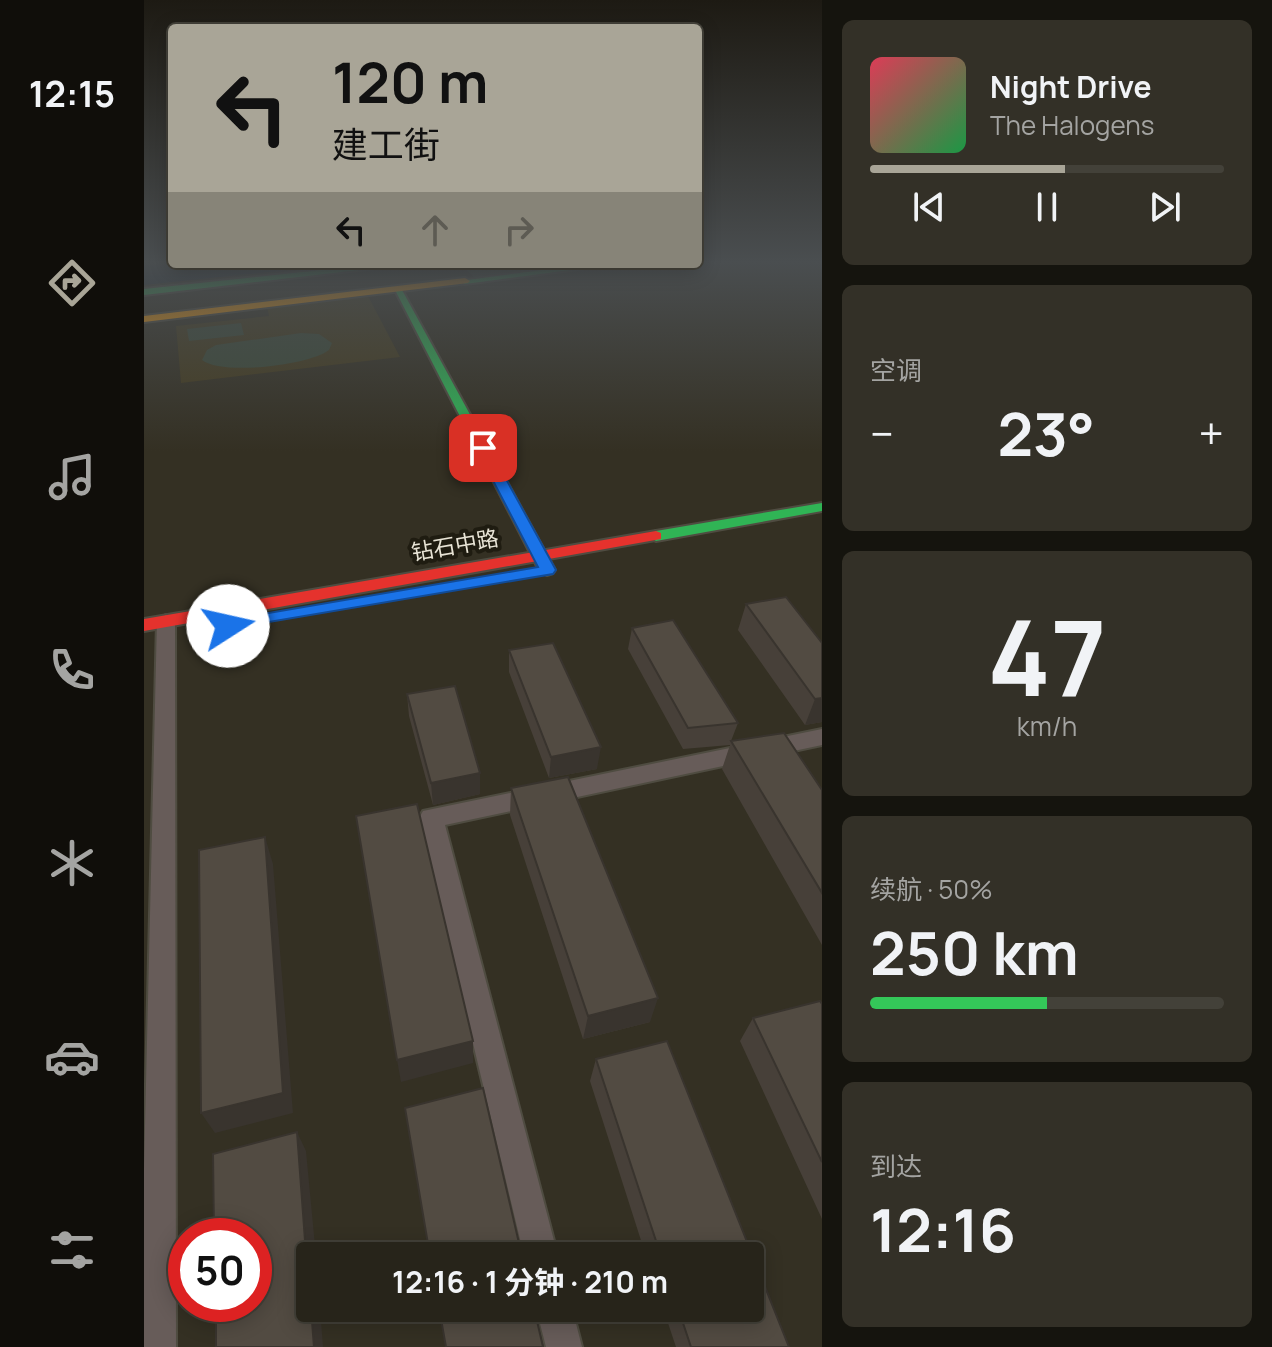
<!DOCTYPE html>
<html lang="zh">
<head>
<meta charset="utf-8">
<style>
	body { margin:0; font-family:Manrope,"Noto Sans SC",sans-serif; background:#333027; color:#f1f3f6; height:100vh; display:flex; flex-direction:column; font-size:30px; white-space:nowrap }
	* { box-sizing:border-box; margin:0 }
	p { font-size:26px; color:#a4a4a2 }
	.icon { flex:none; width:44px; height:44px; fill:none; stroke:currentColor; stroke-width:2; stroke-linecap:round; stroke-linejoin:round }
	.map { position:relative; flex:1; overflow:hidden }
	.side { display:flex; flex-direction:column; gap:20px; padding:20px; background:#15140e; width:450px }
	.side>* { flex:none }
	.banner { position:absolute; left:24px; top:24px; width:534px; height:244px; border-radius:8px; box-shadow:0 4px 20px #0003,0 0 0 2px #434139; background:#a9a597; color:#111; overflow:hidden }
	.speed { position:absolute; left:24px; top:1218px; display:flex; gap:16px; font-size:40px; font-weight:700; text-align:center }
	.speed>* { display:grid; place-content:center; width:104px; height:104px; border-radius:50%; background:#27241a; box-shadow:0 4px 20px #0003,0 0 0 2px #434139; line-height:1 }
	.speed .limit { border:12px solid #d22; background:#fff; color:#111 }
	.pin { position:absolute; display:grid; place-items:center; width:68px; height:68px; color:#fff; margin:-34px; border-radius:16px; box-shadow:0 4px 12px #0006 }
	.me { position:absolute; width:88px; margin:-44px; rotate:80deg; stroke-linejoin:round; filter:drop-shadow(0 0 6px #0008) }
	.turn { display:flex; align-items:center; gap:28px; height:168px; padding:0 32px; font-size:36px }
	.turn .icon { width:104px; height:104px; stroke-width:2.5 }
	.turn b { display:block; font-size:56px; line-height:68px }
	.lanes { display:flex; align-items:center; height:76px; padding:0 32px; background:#0003; justify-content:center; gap:40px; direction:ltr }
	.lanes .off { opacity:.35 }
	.big { font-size:60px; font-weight:700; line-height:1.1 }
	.side .card { flex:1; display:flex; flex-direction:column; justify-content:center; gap:12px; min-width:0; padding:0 28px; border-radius:12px; background:#333027 }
	.side .dial { align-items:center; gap:0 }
	.dial b { font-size:104px; line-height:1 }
	.song { display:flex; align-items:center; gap:24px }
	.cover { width:96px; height:96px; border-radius:12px; background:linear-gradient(135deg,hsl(350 70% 55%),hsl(140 70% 35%)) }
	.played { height:8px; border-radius:4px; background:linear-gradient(90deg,#a9a597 55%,#434139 55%) }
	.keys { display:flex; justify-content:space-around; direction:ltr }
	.heat { display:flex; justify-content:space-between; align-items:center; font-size:44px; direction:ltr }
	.charge { height:12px; border-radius:6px; background:linear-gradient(90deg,#34c759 50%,#434139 0) }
	.trip { position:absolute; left:152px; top:1242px; width:468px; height:80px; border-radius:8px; background:#27241a; box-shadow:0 4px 20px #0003,0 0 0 2px #434139; font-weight:700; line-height:80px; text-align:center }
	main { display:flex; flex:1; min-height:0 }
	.dock { display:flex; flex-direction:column; width:144px; justify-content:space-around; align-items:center; background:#100e0a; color:#a4a4a2 }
	.dock .icon { width:56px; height:56px }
	.dock .current { color:#a9a597 }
	.dock b { font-size:36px; color:#f1f3f6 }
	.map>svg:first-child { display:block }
</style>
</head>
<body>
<main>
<nav class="dock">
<b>12:15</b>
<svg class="icon current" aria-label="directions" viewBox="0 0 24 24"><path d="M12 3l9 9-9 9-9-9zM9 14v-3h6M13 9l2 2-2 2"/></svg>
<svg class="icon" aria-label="music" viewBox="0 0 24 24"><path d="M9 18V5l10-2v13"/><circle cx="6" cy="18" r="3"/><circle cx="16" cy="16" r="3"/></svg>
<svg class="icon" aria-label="phone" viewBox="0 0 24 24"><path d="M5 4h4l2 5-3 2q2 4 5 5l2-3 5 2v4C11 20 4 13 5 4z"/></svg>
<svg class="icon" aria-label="climate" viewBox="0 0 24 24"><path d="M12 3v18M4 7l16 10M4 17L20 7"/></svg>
<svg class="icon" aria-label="car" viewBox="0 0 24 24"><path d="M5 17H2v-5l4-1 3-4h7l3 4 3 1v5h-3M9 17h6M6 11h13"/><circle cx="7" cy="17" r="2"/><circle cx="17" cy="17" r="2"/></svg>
<svg class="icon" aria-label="filters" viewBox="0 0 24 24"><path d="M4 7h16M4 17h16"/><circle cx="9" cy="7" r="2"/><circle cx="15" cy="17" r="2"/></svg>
</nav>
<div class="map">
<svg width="678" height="1347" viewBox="0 0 678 1347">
	<rect width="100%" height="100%" fill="#343023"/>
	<path fill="#443b1e" d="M224 296 256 357 37 383 32 326 125 316 123 307Z"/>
	<path fill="#3c4a39" d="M316 264H443L330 277Z
		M97 323 100 335 45 341 43 329Z
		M157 333 175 334 188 343 185 350C166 365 78 376 58 360L63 350 72 345Z"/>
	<path fill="#152435" d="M0 263 28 264H200L0 285Z"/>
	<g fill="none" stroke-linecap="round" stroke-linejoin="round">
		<g stroke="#4f4c41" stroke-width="4">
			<path id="street" d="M22 615 31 621 32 1347H0V1168L13 621Z
				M678 729V745L301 825 414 1256H380L275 818 279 811Z
				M392 1308H428L438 1347H402Z"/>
		</g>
		<g stroke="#4f4c41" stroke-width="4">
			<path id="fast" d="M234 264H265L0 295V289Z
				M443 264H471L321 284 316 281Z
				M250 288 258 290 411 570 409 573 403 575 395 570Z
				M678 503V511L512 541 504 536 512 531Z"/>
		</g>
		<g stroke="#4f4c41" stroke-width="4">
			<path id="slow" d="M321 278 326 281 324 283 0 322V316Z"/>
		</g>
		<g stroke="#4f4c41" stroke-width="4">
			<path id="jam" d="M512 531 517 533V539L0 631V619Z"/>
		</g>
		<use href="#street" fill="#675c59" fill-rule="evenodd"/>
		<use href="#fast" fill="#30b455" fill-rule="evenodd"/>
		<use href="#slow" fill="#ff9f0a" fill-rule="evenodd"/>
		<use href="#jam" fill="#e5322d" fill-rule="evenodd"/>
	</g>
	<path fill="#474039" d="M602 604 678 643V722L661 725 594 630Z
		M488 628 594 723 587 741 678 790V945L578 769 586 745 539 749 484 649Z
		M365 650 453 769 405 778 365 672Z
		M263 694 336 794 289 805 265 716Z
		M367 788 506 1022 439 1039 366 815Z
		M678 1004V1219L596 1041 609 1018Z
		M523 1041 645 1347H532L519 1308H606V1256H502L446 1081 452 1059Z"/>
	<path fill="#39342e" d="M678 698V722L661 725 671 699Z
		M457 747 453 769 405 778 407 757Z
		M336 773V794L289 805 287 783Z
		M121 837 129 864 149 1113 71 1133 57 1113Z
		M514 998 506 1022 439 1039 444 1016Z
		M329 1041V1063L257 1082 253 1060Z
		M153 1132 162 1151 172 1256H166V1295Z
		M167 1308H176L179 1347H170Z"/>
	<path fill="#524b42" stroke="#39342e" stroke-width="2" d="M642 597 678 643V698L671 699 602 604Z
		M529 620 594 723 544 728 488 628Z
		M409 643 457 747 407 757 365 650Z
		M311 686 336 773 287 783 263 694Z
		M640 733 678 790V893L587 741Z
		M424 777 514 998 444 1016 367 788Z
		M273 804 329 1041 253 1060 212 816Z
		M121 837 139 1093 57 1113 55 850Z
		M676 1001 678 1004V1162L609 1018Z
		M523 1041 645 1347H547L534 1308H606V1256H517L452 1059Z
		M339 1088 378 1256H286L261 1108Z
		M153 1132 166 1308H167L170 1347H72V1304H110V1236H70L69 1154Z
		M295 1308H390L399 1347H302Z"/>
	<linearGradient id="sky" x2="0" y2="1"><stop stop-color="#1d1a13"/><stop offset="0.58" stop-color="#4a4e50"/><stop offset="1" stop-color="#4a4e50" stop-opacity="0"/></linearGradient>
	<rect width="678" height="451" fill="url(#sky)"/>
	<path fill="#1a73e8" stroke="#114b97" stroke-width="2" d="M339 444 345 448 412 570 409 574 78 630 75 626 84 620 394 567 332 448Z"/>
	<g text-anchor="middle" stroke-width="8" stroke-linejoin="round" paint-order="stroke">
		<g font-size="22" fill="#e8e4d6" stroke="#1f1c11">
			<text transform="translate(311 545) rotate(-10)" y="8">钻石中路</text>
		</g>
	</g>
</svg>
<div class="speed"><div class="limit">50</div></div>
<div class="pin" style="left:339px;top:448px;background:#d93025"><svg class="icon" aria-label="arrive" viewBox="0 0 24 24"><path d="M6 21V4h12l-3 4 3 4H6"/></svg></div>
<svg class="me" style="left:84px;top:626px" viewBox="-20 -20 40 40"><circle r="19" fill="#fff"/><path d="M0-13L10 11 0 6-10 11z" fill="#1a73e8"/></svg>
<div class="trip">12:16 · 1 分钟 · 210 m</div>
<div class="banner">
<div class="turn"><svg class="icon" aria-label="left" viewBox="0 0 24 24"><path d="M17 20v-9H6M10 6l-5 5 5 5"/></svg><div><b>120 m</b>建工街</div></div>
<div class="lanes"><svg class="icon" aria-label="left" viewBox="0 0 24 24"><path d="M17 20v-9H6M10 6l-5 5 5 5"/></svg><svg class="icon off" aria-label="ahead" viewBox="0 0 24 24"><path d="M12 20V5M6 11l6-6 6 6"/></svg><svg class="icon off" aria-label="right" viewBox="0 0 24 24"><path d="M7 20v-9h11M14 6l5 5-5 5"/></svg></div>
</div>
</div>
<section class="side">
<div class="card">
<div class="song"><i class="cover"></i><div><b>Night Drive</b><p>The Halogens</p></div></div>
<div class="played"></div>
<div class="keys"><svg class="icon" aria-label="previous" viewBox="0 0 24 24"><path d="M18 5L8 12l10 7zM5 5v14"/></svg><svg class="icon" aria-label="pause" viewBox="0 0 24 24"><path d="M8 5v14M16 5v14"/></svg><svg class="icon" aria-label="next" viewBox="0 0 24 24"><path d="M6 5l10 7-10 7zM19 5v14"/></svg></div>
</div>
<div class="card"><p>空调</p>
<div class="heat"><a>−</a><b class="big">23°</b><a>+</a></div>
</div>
<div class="card dial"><b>47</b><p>km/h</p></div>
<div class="card"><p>续航 · 50%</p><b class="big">250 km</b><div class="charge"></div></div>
<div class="card"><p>到达</p><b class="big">12:16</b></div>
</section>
</main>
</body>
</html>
